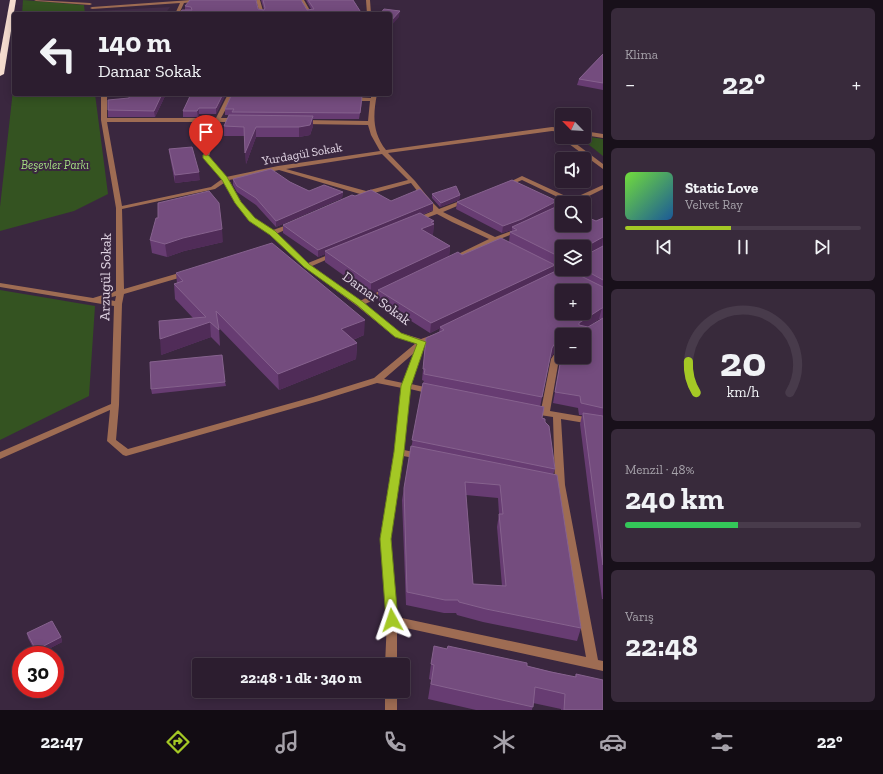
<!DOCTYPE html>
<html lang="tr">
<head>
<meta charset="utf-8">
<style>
	body { margin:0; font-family:"Zilla Slab",serif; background:#382a3b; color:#f1f3f6; height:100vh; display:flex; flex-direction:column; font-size:15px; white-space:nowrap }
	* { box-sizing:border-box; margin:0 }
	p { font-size:13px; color:#a6a2aa }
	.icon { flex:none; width:22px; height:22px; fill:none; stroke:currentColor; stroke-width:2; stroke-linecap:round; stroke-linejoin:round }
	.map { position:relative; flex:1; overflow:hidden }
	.details { display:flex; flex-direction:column; gap:8px; padding:8px; background:#18101a; width:280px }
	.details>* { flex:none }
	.hud { position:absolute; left:12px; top:12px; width:380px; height:84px; border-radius:4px; box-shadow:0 2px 10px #0003,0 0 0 1px #483b4b; background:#2c1d2f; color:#f1f3f6; overflow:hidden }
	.needle { width:26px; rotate:295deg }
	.fabs { position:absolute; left:555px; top:108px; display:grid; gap:8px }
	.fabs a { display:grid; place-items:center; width:36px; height:36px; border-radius:4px; background:#2c1d2f; box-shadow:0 2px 10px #0003,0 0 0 1px #483b4b; font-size:20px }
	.speed { position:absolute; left:12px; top:646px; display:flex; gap:8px; font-size:20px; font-weight:700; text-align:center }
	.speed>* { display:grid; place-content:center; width:52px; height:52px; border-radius:50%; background:#2c1d2f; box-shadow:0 2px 10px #0003,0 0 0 1px #483b4b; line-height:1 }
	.speed .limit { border:6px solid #d22; background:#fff; color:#111 }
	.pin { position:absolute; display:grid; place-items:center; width:34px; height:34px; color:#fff; margin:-41px -17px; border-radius:50% 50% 50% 0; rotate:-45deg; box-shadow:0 0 4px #0007 }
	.pin .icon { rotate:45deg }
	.me { position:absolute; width:44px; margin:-22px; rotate:355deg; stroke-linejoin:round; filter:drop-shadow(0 0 3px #0008) }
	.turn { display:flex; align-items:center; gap:14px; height:84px; padding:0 20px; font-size:18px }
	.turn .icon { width:52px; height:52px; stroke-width:2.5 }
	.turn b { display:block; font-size:28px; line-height:34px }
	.big { font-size:30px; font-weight:700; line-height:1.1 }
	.details .tile { flex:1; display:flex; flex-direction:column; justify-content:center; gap:6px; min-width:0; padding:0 14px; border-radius:6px; background:#382a3b }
	.details .dial { align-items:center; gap:0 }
	.dial svg { height:104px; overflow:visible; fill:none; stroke:#483b4b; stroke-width:7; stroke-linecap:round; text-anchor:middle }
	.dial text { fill:#f1f3f6; stroke:none }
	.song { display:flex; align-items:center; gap:12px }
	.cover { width:48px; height:48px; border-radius:6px; background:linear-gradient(135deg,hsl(100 70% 55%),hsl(210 70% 35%)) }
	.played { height:4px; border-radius:2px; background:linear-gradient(90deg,#a4c825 45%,#483b4b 45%) }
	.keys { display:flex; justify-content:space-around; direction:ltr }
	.heat { display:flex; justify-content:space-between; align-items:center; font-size:22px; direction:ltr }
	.charge { height:6px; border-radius:3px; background:linear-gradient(90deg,#34c759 48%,#483b4b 0) }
	.trip { position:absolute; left:192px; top:658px; width:218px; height:40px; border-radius:4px; background:#2c1d2f; box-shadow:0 2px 10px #0003,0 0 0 1px #483b4b; font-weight:700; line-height:40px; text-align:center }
	.menu { display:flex; height:64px; justify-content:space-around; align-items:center; background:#120c13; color:#a6a2aa }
	.menu .icon { width:28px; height:28px }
	.menu .current { color:#a4c825 }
	.menu b { font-size:18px; color:#f1f3f6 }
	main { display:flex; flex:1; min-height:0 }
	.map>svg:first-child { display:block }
</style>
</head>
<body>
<main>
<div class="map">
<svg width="603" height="710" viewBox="0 0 603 710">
	<rect width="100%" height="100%" fill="#3a273f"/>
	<path fill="#452e4b" d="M170 7 165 14H97L96 11Z"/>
	<path fill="#345321" d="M23 0 84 5 85 14H22Z
		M14 81V94H95L108 194 74 211 0 231V207Z
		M584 136 603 139V156L579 137Z
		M0 290 95 306 89 396 0 440Z"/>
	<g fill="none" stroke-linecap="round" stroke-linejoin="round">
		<path fill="#9e6c53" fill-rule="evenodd" d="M34 0 90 3 92 4 90 5 36 1Z
			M191 0H211L184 3 179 14H175L180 3 92 9 90 8 92 7Z
			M256 0H260L264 14H260Z
			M300 0H304L312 14H308Z
			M366 0H370L371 14H367Z
			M101 94H107V118H216L228 94H234L221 118H237L240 120 237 122H220L209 156 226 177 278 166 380 151 371 135 368 125 303 124 300 122 303 120 368 121 370 101H351L348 99 351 97 371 98V94H377C373 115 372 132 386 150L552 127 562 128V132L552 131 388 153 415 181 431 201 439 209 465 199H469V201L443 212 449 215 495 237 519 228 522 230 500 239 507 243V245H503L495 242 454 260 451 258 452 257 489 239 452 222 437 214 418 221H414V219L433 211 411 183 363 196 360 194 279 170 229 180 241 202 254 218 273 230 290 224H294V226L276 234 308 263 333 253H337L338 254 337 255 312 266 360 301 383 289H389L390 291 389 293 365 304 401 333 421 339 435 334 439 336 425 343 411 384 434 389 435 391 431 394 410 389 404 450 423 454 425 456 423 458 420 459 403 456 390 539 397 617 586 657 555 485 553 417 533 414 529 411 533 408 541 410 551 359 559 347H562V355L559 359 550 411 603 420V426L561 419 565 485 598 660 603 661V671L397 626V665H385L387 620 380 539 394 452 402 388 377 383 319 401 126 456 123 455 107 441 110 410 0 459V452L111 404 114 306 0 287V283L93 298 116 291V208L101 120ZM107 122H215L203 156 222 179 211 187 122 206ZM382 154 408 180 366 191 286 169ZM224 183 235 203 250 220 270 234 305 267 357 306 395 337 416 343 374 378 313 397 128 449 116 440 119 405 122 304 124 294 189 275 190 273 186 271 124 289 122 209 215 189ZM116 296 115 301 104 299ZM414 353 403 383 384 379Z
			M584 131 603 134V138L584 135Z
			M562 136V137H567L603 164V169L561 138 560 137Z
			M522 176 572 199 603 185V189L575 203H567L568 202 522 180 508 186 506 187 503 185Z
			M385 691H397V710H385Z"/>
		<path fill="#f5dbcf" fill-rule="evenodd" d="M10 0H16L4 74 0 76V54Z"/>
	</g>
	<path fill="#673c72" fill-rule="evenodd" d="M261 0H301L307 10 311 9 306 0H353L362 14 185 10V6L258 9 264 10Z
		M603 54V90L577 85 579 79Z
		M166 94 155 117H108V110L129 98Z
		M191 94H226L216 114H199L198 117H183V111Z
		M310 94H363V96Z
		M362 102 359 119H313V126L310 135 299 137H256L246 164 245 136H224V126L230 115H225V109Z
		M169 149 200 180 175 183 170 157Z
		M233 179 290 182 309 191 343 192 342 198 276 227 256 205 237 192 233 185Z
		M432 194 460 195 459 200 440 207 432 198Z
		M355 196 391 201 433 210 422 215 434 221 433 234 432 235 450 246 449 257 462 255 509 242 510 232H511L512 230 502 233 456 209 457 202 555 207 596 221 603 218V599H602L580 424 582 415H579L578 408 553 403 562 352 584 335H562V346H558L550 359 540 407 542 418 545 422 555 469 553 475 581 628 577 641 483 622 457 615 456 613H444L406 605 402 500 404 488 423 383 424 381 422 380 426 338 439 332 440 328 430 333 378 300V291L371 295 325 262V254L318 257 283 233V225ZM562 247H584V269H572L571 271 562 269ZM555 266 561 269 554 272ZM599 319H601L588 327H587ZM466 495 498 498 499 514 497 527 502 586 473 584Z
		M150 240 223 242 184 251 167 257 152 253Z
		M176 273 364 335 353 340 357 343 356 359 279 390 219 328 220 346 211 337 161 355 193 318 175 299 174 284 177 283Z
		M225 382 226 386 152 394 151 389Z
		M27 633 61 637 62 642 37 655 28 638Z
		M431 664 527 666 575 677 576 674 603 710H561V709L533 703 532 710H476L428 699 431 680 429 679Z"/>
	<path fill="#502c58" d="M400 11 399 17 390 27V22Z
		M162 94H166L155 117 154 111Z
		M223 94H226L216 114V108Z
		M362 96V102L359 119 360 113Z
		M199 108V114L198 117 197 111Z
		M313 116V126L310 135 299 137V127Z
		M256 127V137L246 164 245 153Z
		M199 172 200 180 175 183V175Z
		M343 192 342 198 276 227V221Z
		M460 195 459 200 440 207 441 203Z
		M557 201 555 208 512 227V230L502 233 503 226Z
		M433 203V210L328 253 325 251V254L318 257V250Z
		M434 221 433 234 420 240 421 229 431 222Z
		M222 229 223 242 184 251 167 257 165 244 183 238Z
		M603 237 602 247 584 257 585 247Z
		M450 246 449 257 371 295V283Z
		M555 265 554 274 440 327V328L430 333 431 323Z
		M602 308 599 319 577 334 579 323Z
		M365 320 364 335 340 345 341 329Z
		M210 322 211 337 161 355 160 339Z
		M560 335 558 346 550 359 552 348Z
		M357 343 356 359 279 390 278 374Z
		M61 637 62 642 37 655 36 650Z"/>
	<path fill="#744c7e" stroke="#86628e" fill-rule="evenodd" d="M190 0H256L258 9 264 10 265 8 263 0H301L307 10 314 9 308 0H353L362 14H179L182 10H192L191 7 185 6Z
		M384 9 400 11 390 22V14H380Z
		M603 54V83L579 79Z
		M130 94H162L154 111 108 110V100L129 98Z
		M191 94H223L216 108H199L197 111H183Z
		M232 94H305L362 96 360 113 232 112 234 109H225Z
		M229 115 313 116 310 125 299 127H256L245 153 244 127 224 126Z
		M192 147 199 172 175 175 169 149Z
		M271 169 290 182 309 191 324 185 343 192 276 221 256 198 237 186 233 179Z
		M512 180 557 201 522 219 503 226 457 202Z
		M456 186 460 195 441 203 432 194Z
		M420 189 433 203 318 250 283 225 352 195 355 196 371 190 391 201Z
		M209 191 219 203 222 229 183 238 165 244 150 240 156 218H158V203Z
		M560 205 562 206V225H584V216L596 221 603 218V237L585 247 586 255 603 246V280L583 269H584V247H562V258L510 232 517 230 512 227Z
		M420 213 434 221 431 222 434 224 421 229 450 246 371 283 325 251Z
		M501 238 555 265 431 323 378 290 458 252 462 255Z
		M272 243 365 320 341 329 357 343 278 374 216 311 219 330 210 322 160 339 159 321 206 317 174 284 183 281 176 273Z
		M562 268V269H567L603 287V308H602L579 323V325L588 327 603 318V408L581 403 580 396 555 392 562 353V357H584V335H560L552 348 542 397 424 374 425 369H423L426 338 444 330 440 327ZM562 291H584V313H562Z
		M222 355 225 382 151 389 150 362Z
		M423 383 544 407 542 418 545 419V422L549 426 555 469 412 440Z
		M583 413 603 416V565Z
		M411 446 557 475 581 628 486 609 459 602 458 600H445L407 592 404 488ZM465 482 500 485 503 514H499L506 586 473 584Z
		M52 621 61 637 36 650 27 633Z
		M434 646 447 649 448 646 527 663V666L551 672 576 677V674L603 680V710H564L565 694 535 687 533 707 431 684 434 665 431 664Z"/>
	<path fill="#a4c825" stroke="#6b8218" d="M203 155H208L227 177 241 202 255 218 275 231 309 264 363 302 401 333 426 342 411 386 404 452 391 539 398 620 397 624 392 625 388 624 386 620 380 539 394 452 401 386 417 344 395 337 357 305 304 267 270 235 249 221 235 203 222 180 203 158Z"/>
	<g text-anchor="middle" stroke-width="4" stroke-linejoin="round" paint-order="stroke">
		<g font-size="12" fill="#e2d6e5" stroke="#3a273f">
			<text transform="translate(302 154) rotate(-10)" y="4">Yurdagül Sokak</text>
		</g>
		<g font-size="12" font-style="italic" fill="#a4de82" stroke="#3a273f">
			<text x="55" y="169">Beşevler Parkı</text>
		</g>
		<g font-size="14" fill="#e2d6e5" stroke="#3a273f">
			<text transform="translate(105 277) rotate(-89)" y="5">Arzugül Sokak</text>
			<text transform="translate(377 298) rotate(36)" y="5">Damar Sokak</text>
		</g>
	</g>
</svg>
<div class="fabs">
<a><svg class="needle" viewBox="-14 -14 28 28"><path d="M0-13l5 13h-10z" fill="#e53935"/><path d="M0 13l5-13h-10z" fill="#a6a2aa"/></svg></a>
<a><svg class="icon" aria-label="sound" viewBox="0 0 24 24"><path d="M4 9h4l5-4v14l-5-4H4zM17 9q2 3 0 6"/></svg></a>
<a><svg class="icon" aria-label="search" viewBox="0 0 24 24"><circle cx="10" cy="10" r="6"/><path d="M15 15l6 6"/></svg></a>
<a><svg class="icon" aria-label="layers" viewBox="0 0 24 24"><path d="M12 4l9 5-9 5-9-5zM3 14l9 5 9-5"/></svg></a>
<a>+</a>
<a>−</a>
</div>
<div class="speed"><div class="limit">30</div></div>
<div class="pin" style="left:206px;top:156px;background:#d93025"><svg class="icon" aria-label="arrive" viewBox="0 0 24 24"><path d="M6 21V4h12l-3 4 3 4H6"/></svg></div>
<svg class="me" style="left:392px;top:620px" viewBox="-20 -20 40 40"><path d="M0-17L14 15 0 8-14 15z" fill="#a4c825" stroke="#fff" stroke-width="4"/></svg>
<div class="trip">22:48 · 1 dk · 340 m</div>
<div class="hud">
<div class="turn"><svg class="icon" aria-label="left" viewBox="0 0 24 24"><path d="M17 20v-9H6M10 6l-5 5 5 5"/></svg><div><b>140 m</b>Damar Sokak</div></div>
</div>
</div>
<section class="details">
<div class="tile"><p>Klima</p>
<div class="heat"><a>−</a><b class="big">22°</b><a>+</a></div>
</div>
<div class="tile">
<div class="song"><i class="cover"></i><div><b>Static Love</b><p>Velvet Ray</p></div></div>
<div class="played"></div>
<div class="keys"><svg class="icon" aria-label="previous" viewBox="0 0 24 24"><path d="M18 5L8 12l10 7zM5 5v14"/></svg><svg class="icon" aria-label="pause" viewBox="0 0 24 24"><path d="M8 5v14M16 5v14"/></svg><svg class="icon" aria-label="next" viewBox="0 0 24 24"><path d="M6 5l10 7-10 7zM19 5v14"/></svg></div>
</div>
<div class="tile dial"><svg viewBox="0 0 100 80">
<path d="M14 69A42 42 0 1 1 86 69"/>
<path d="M14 69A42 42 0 0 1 8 45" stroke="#a4c825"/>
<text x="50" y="56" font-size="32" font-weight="700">20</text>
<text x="50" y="72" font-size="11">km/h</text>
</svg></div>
<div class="tile"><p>Menzil · 48%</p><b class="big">240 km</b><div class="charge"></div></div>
<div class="tile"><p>Varış</p><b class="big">22:48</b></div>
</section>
</main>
<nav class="menu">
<b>22:47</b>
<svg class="icon current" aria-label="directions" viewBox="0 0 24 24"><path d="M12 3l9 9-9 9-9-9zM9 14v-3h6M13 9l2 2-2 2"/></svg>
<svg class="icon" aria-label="music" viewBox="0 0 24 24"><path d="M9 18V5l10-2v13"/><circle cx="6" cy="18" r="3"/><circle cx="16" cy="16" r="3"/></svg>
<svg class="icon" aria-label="phone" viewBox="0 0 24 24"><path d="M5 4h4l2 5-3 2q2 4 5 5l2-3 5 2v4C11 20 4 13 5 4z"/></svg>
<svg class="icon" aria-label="climate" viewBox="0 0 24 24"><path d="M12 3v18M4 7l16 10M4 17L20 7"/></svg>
<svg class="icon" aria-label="car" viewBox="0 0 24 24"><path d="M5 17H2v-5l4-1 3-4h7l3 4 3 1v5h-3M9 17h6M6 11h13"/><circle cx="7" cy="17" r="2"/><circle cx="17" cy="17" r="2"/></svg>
<svg class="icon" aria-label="filters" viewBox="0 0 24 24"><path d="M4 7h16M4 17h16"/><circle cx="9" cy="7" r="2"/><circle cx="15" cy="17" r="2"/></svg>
<b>22°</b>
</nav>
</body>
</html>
